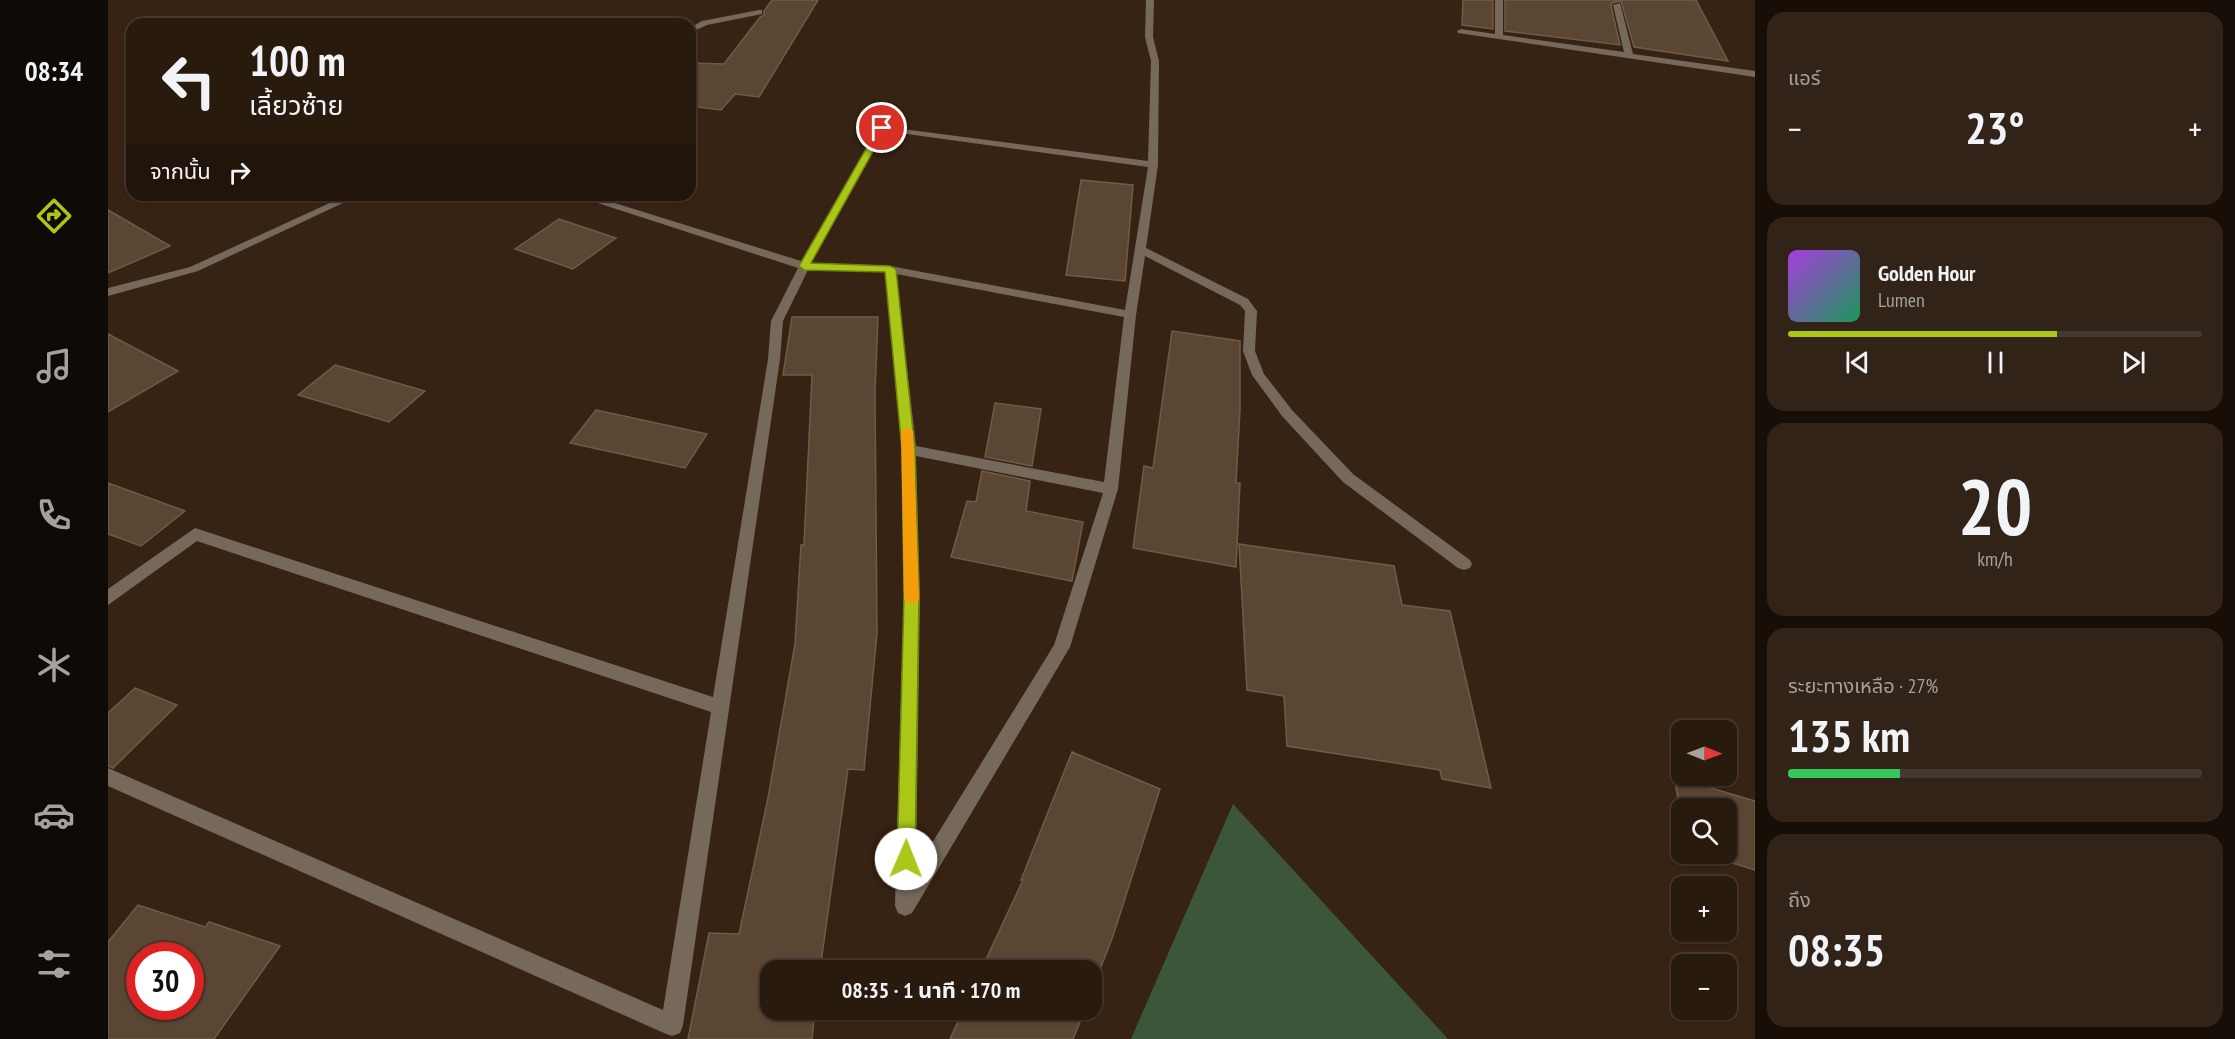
<!DOCTYPE html>
<html lang="th">
<head>
<meta charset="utf-8">
<style>
	body { margin:0; font-family:"PT Sans Narrow","Noto Sans Thai",sans-serif; background:#312317; color:#f1f3f6; height:100vh; display:flex; flex-direction:column; font-size:22px; white-space:nowrap }
	* { box-sizing:border-box; margin:0 }
	p { font-size:20px; color:#a5a19e }
	.icon { flex:none; width:33px; height:33px; fill:none; stroke:currentColor; stroke-width:2; stroke-linecap:round; stroke-linejoin:round }
	.map { position:relative; flex:1; overflow:hidden }
	.side { display:flex; flex-direction:column; gap:12px; padding:12px; background:#170e08; width:480px }
	.side>* { flex:none }
	.banner { position:absolute; left:18px; top:18px; width:570px; height:183px; border-radius:18px; box-shadow:0 2px 4px #0004,0 0 0 2px #45382e; background:#291a0e; color:#f1f3f6; overflow:hidden }
	.needle { width:39px; rotate:91deg }
	.fabs { position:absolute; left:1563px; top:720px; display:grid; gap:12px }
	.fabs a { display:grid; place-items:center; width:66px; height:66px; border-radius:12px; background:#291a0e; box-shadow:0 2px 4px #0004,0 0 0 2px #45382e; font-size:30px }
	.speed { position:absolute; left:18px; top:942px; display:flex; gap:12px; font-size:30px; font-weight:700; text-align:center }
	.speed>* { display:grid; place-content:center; width:78px; height:78px; border-radius:50%; background:#291a0e; box-shadow:0 2px 4px #0004,0 0 0 2px #45382e; line-height:1 }
	.speed .limit { border:9px solid #d22; background:#fff; color:#111 }
	.pin { position:absolute; display:grid; place-items:center; width:51px; height:51px; color:#fff; margin:-26px; border:3px solid #fff; border-radius:50%; box-shadow:0 2px 6px #0007 }
	.me { position:absolute; width:66px; margin:-33px; rotate:1deg; stroke-linejoin:round; filter:drop-shadow(0 0 4px #0008) }
	.turn { display:flex; align-items:center; gap:21px; height:126px; padding:0 24px; font-size:27px }
	.turn .icon { width:78px; height:78px; stroke-width:2.5 }
	.turn b { display:block; font-size:42px; line-height:51px }
	.then { display:flex; align-items:center; height:57px; padding:0 24px; background:#0003; gap:12px; font-size:22px }
	.big { font-size:45px; font-weight:700; line-height:1.1 }
	.side .tile { flex:1; display:flex; flex-direction:column; justify-content:center; gap:9px; min-width:0; padding:0 21px; border-radius:18px; background:#312317 }
	.side .dial { align-items:center; gap:0 }
	.dial b { font-size:78px; line-height:1 }
	.song { display:flex; align-items:center; gap:18px }
	.cover { width:72px; height:72px; border-radius:9px; background:linear-gradient(135deg,hsl(280 70% 55%),hsl(150 70% 35%)) }
	.played { height:6px; border-radius:3px; background:linear-gradient(90deg,#aac717 65%,#45382e 65%) }
	.keys { display:flex; justify-content:space-around; direction:ltr }
	.heat { display:flex; justify-content:space-between; align-items:center; font-size:33px; direction:ltr }
	.charge { height:9px; border-radius:4px; background:linear-gradient(90deg,#34c759 27%,#45382e 0) }
	.trip { position:absolute; left:652px; top:960px; width:342px; height:60px; border-radius:18px; background:#291a0e; box-shadow:0 2px 4px #0004,0 0 0 2px #45382e; font-weight:700; line-height:60px; text-align:center }
	main { display:flex; flex:1; min-height:0 }
	.tab-bar { display:flex; flex-direction:column; width:108px; justify-content:space-around; align-items:center; background:#100a06; color:#a5a19e }
	.tab-bar .icon { width:42px; height:42px }
	.tab-bar .on { color:#aac717 }
	.tab-bar b { font-size:27px; color:#f1f3f6 }
	.map>svg:first-child { display:block }
</style>
</head>
<body>
<main>
<nav class="tab-bar">
<b>08:34</b>
<svg class="icon on" aria-label="directions" viewBox="0 0 24 24"><path d="M12 3l9 9-9 9-9-9zM9 14v-3h6M13 9l2 2-2 2"/></svg>
<svg class="icon" aria-label="music" viewBox="0 0 24 24"><path d="M9 18V5l10-2v13"/><circle cx="6" cy="18" r="3"/><circle cx="16" cy="16" r="3"/></svg>
<svg class="icon" aria-label="phone" viewBox="0 0 24 24"><path d="M5 4h4l2 5-3 2q2 4 5 5l2-3 5 2v4C11 20 4 13 5 4z"/></svg>
<svg class="icon" aria-label="climate" viewBox="0 0 24 24"><path d="M12 3v18M4 7l16 10M4 17L20 7"/></svg>
<svg class="icon" aria-label="car" viewBox="0 0 24 24"><path d="M5 17H2v-5l4-1 3-4h7l3 4 3 1v5h-3M9 17h6M6 11h13"/><circle cx="7" cy="17" r="2"/><circle cx="17" cy="17" r="2"/></svg>
<svg class="icon" aria-label="filters" viewBox="0 0 24 24"><path d="M4 7h16M4 17h16"/><circle cx="9" cy="7" r="2"/><circle cx="15" cy="17" r="2"/></svg>
</nav>
<div class="map">
<svg width="1647" height="1039" viewBox="0 0 1647 1039">
	<rect width="100%" height="100%" fill="#372313"/>
	<path fill="#3c5639" d="M1125 804 1340 1039H1023Z"/>
	<path fill="#5a4633" stroke="#705b47" stroke-width="1.5" fill-rule="evenodd" d="M664 0H710L651 97 627 94 613 110 582 106V63L616 64 652 17 656 15V11Z
		M1355 0H1385V29L1354 25Z
		M1397 0H1588L1620 61 1526 47 1513 1 1504 3 1503 6 1512 45 1397 31Z
		M973 180 1025 185 1017 281 958 275Z
		M0 210 62 246 0 273Z
		M451 219 508 238 465 269 407 249Z
		M684 317H770L767 392 769 633 756 770 740 769 712 970H663V1010H707L704 1039H580L601 933 631 934 660 798 687 644 693 545H696L704 375H675Z
		M1064 331 1132 341V409L1128 483H1132L1128 567 1025 548 1036 466 1045 468Z
		M0 334 70 371 0 412Z
		M227 365 317 391 281 422 190 395Z
		M887 403 933 409 924 466 877 457Z
		M488 410 599 434 577 468 462 443Z
		M874 471 922 481 918 511 975 522 964 581 843 557 859 501 868 502Z
		M0 483 77 511 33 546 0 534Z
		M1131 544 1286 566 1294 605 1342 611 1383 788 1334 779 1332 770 1179 746 1176 696 1139 690Z
		M27 688 69 705 5 768 0 766V713Z
		M964 752 1052 789 1005 936 984 990V970H873L915 880H913Z
		M1566 777 1647 801V870L1595 854H1618V808H1574V820Z
		M30 905 97 927 101 922 172 946 106 1039H0V942ZM32 956H82V1006H32Z
		M855 1010H977L965 1039H842Z"/>
	<g fill="none" stroke-linecap="round" stroke-linejoin="round">
		<path fill="#76695c" fill-rule="evenodd" d="M1038 0H1046L1045 37 1051 61 1050 165 1038 248 1140 299 1149 311 1147 351 1156 374 1184 410 1245 474 1362 560 1364 564 1362 568 1356 570 1350 568 1235 482 1174 416 1144 375 1135 351 1137 311 1132 305 1037 256 1028 315 1010 489 962 647 804 913 797 916 790 913 787 906 796 596 794 450 777 272 700 270 675 321 672 359 575 1025 572 1033 564 1036 556 1033 0 786V768L555 1010 603 712 89 541 0 605V589L87 528 605 697 660 359 663 321 690 268 465 195H481L693 261 771 126 1040 161 1043 61 1037 37ZM777 131 1040 167 1017 310 782 266 703 263ZM788 274 1016 317 996 482 808 446ZM808 456 995 493 946 645 808 869 812 596Z
			M1387 0H1395V35L1516 52 1505 5 1512 3 1525 54 1647 71V77L1350 33 1349 31 1353 29 1387 34Z
			M651 10H654V14L599 25 582 33V28L594 21Z
			M239 195H252L90 271 0 296V288L82 267Z"/>
	</g>
	<path fill="#aac717" stroke="#6e810f" stroke-width="1.5" d="M774 125 778 128 703 263 782 266 788 269 807 450 811 596 807 859 804 865 798 868 792 865 789 859 796 596 794 450 777 272 696 270 691 266 770 128Z"/>
	<path fill="#f59e0b" d="M799 427 805 431 811 599 809 603H798L796 599 793 431Z"/>
</svg>
<div class="fabs">
<a><svg class="needle" viewBox="-14 -14 28 28"><path d="M0-13l5 13h-10z" fill="#e53935"/><path d="M0 13l5-13h-10z" fill="#a5a19e"/></svg></a>
<a><svg class="icon" aria-label="search" viewBox="0 0 24 24"><circle cx="10" cy="10" r="6"/><path d="M15 15l6 6"/></svg></a>
<a>+</a>
<a>−</a>
</div>
<div class="speed"><div class="limit">30</div></div>
<div class="pin" style="left:774px;top:128px;background:#d93025"><svg class="icon" aria-label="arrive" viewBox="0 0 24 24"><path d="M6 21V4h12l-3 4 3 4H6"/></svg></div>
<svg class="me" style="left:798px;top:859px" viewBox="-20 -20 40 40"><circle r="19" fill="#fff"/><path d="M0-13L10 11 0 6-10 11z" fill="#aac717"/></svg>
<div class="trip">08:35 · 1 นาที · 170 m</div>
<div class="banner">
<div class="turn"><svg class="icon" aria-label="left" viewBox="0 0 24 24"><path d="M17 20v-9H6M10 6l-5 5 5 5"/></svg><div><b>100 m</b>เลี้ยวซ้าย</div></div>
<div class="then">จากนั้น<svg class="icon" aria-label="right" viewBox="0 0 24 24"><path d="M7 20v-9h11M14 6l5 5-5 5"/></svg></div>
</div>
</div>
<section class="side">
<div class="tile"><p>แอร์</p>
<div class="heat"><a>−</a><b class="big">23°</b><a>+</a></div>
</div>
<div class="tile">
<div class="song"><i class="cover"></i><div><b>Golden Hour</b><p>Lumen</p></div></div>
<div class="played"></div>
<div class="keys"><svg class="icon" aria-label="previous" viewBox="0 0 24 24"><path d="M18 5L8 12l10 7zM5 5v14"/></svg><svg class="icon" aria-label="pause" viewBox="0 0 24 24"><path d="M8 5v14M16 5v14"/></svg><svg class="icon" aria-label="next" viewBox="0 0 24 24"><path d="M6 5l10 7-10 7zM19 5v14"/></svg></div>
</div>
<div class="tile dial"><b>20</b><p>km/h</p></div>
<div class="tile"><p>ระยะทางเหลือ · 27%</p><b class="big">135 km</b><div class="charge"></div></div>
<div class="tile"><p>ถึง</p><b class="big">08:35</b></div>
</section>
</main>
</body>
</html>
